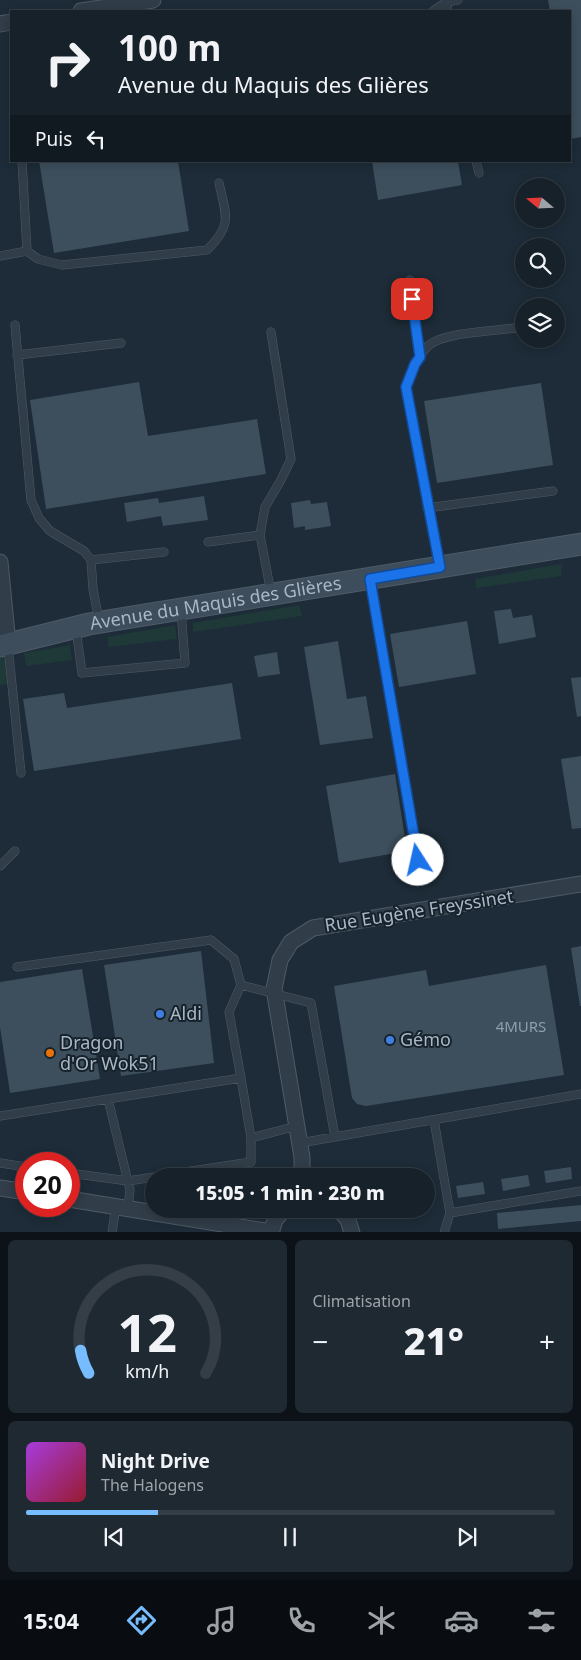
<!DOCTYPE html>
<html lang="fr">
<head>
<meta charset="utf-8">
<style>
	body { margin:0; font-family:"Noto Sans",sans-serif; background:#1f2932; color:#f1f3f6; height:100vh; display:flex; flex-direction:column; font-size:19px; white-space:nowrap }
	* { box-sizing:border-box; margin:0 }
	p { font-size:16px; color:#9ea3a8 }
	.icon { flex:none; width:28px; height:28px; fill:none; stroke:currentColor; stroke-width:2; stroke-linecap:round; stroke-linejoin:round }
	.map { position:relative; height:1232px; overflow:hidden }
	.sheet { display:flex; flex-direction:column; gap:8px; padding:8px; background:#0c1217; flex:1 }
	.sheet>* { flex:none }
	.hud { position:absolute; left:10px; top:10px; width:561px; height:152px; border-radius:0px; box-shadow:0 2px 12px #0003,0 0 0 1px #353e47; background:#16212a; color:#f1f3f6; overflow:hidden }
	.needle { width:32px; rotate:289deg }
	.tools { position:absolute; left:515px; top:178px; display:grid; gap:10px }
	.tools a { display:grid; place-items:center; width:50px; height:50px; border-radius:50%; background:#16212a; box-shadow:0 2px 12px #0003,0 0 0 1px #353e47; font-size:25px }
	.speed { position:absolute; left:15px; top:1152px; display:flex; gap:10px; font-size:25px; font-weight:700; text-align:center }
	.speed>* { display:grid; place-content:center; width:65px; height:65px; border-radius:50%; background:#16212a; box-shadow:0 2px 12px #0003,0 0 0 1px #353e47; line-height:1 }
	.speed .limit { border:8px solid #d22; background:#fff; color:#111 }
	.pin { position:absolute; display:grid; place-items:center; width:42px; height:42px; color:#fff; margin:-21px; border-radius:10px; box-shadow:0 2px 8px #0006 }
	.me { position:absolute; width:55px; margin:-28px; rotate:350deg; stroke-linejoin:round; filter:drop-shadow(0 0 4px #0008) }
	.turn { display:flex; align-items:center; gap:18px; height:105px; padding:0 25px; font-size:22px }
	.turn .icon { width:65px; height:65px; stroke-width:2.5 }
	.turn b { display:block; font-size:35px; line-height:42px }
	.then { display:flex; align-items:center; height:48px; padding:0 25px; background:#0003; gap:10px; font-size:19px }
	.big { font-size:38px; font-weight:800; line-height:1.1 }
	.sheet .tile { flex:1; display:flex; flex-direction:column; justify-content:center; gap:8px; min-width:0; padding:0 18px; border-radius:8px; background:#1f2932 }
	.sheet .dial { align-items:center; gap:0 }
	.dial svg { height:130px; overflow:visible; fill:none; stroke:#353e47; stroke-width:7; stroke-linecap:round; text-anchor:middle }
	.dial text { fill:#f1f3f6; stroke:none }
	.song { display:flex; align-items:center; gap:15px }
	.cover { width:60px; height:60px; border-radius:8px; background:linear-gradient(135deg,hsl(280 70% 55%),hsl(350 70% 35%)) }
	.played { height:5px; border-radius:2px; background:linear-gradient(90deg,#76bcff 25%,#353e47 25%) }
	.keys { display:flex; justify-content:space-around; direction:ltr }
	.heat { display:flex; justify-content:space-between; align-items:center; font-size:28px; direction:ltr }
	.sheet .tiles { flex:1; display:grid; gap:8px; grid-template-columns:1fr 1fr }
	.tile:last-child { grid-column:span 2 }
	.trip { position:absolute; left:145px; top:1168px; width:290px; height:50px; border-radius:25px; background:#16212a; box-shadow:0 2px 12px #0003,0 0 0 1px #353e47; font-weight:800; line-height:50px; text-align:center }
	.menu { display:flex; height:80px; justify-content:space-around; align-items:center; background:#090d11; color:#9ea3a8 }
	.menu .icon { width:35px; height:35px }
	.menu .active { color:#76bcff }
	.menu b { font-size:22px; color:#f1f3f6 }
	.map>svg:first-child { display:block }
</style>
</head>
<body>
<div class="map">
<svg width="581" height="1233" viewBox="0 0 581 1233">
	<rect width="100%" height="100%" fill="#1d2c38"/>
	<path fill="#1f3939" d="M562 564 561 576 476 588 475 579Z
		M299 605 302 616 193 632V623Z
		M175 625 177 639 108 647V637Z
		M70 645 72 660 26 666 24 653Z
		M6 657 9 684 0 685V658Z"/>
	<path fill="#3d4f5d" d="M548 0H581V137L570 139V11H550Z
		M39 161H178L189 231 54 253Z
		M372 161H458L462 185 378 200Z
		M139 382 148 436 257 419 266 474 46 509 30 400Z
		M541 383 553 465 437 483 424 401Z
		M204 496 208 520 163 526 161 516 127 522 124 503 158 498 159 503Z
		M310 500 311 504 327 502 331 526 305 530V526L294 528 291 503Z
		M511 609 513 618 532 615 536 637 499 644 494 611Z
		M467 621 476 674 399 687 390 634Z
		M338 641 347 699 366 696 373 738 320 745 304 647Z
		M277 652 280 674 258 677 254 656Z
		M581 677V716L577 717 571 678Z
		M232 683 241 739 34 771 23 699 64 693 67 708Z
		M581 756V828L572 829 561 759Z
		M395 774 407 851 339 863 326 786Z
		M581 946V1006H580L571 948Z
		M201 951 214 1063 121 1076 104 965Z
		M546 965 564 1075 366 1106 357 1104 352 1098 334 986 426 970 429 986Z
		M82 969 100 1079 10 1093 0 1027V982Z
		M571 1167 572 1179 546 1183 544 1171Z
		M528 1175 530 1186 503 1191 501 1179Z
		M483 1182 485 1194 458 1198 456 1186Z
		M581 1205V1221L498 1229 497 1213Z"/>
	<g fill="none" stroke-linecap="round" stroke-linejoin="round">
		<g stroke="#4e5b67" stroke-width="9">
			<path id="service" d="M446 0 448 11
				M433 11 446 2 458 0
				M22 161 27 251
				M476 161 479 173
				M0 256 27 251 38 259 62 265 207 250C233 225 226 215 219 183
				M410 280 420 357
				M15 325 31 500 39 518 50 531 84 551 91 560 93 589 99 621
				M17 355 121 343
				M427 508 553 491
				M208 542 260 535
				M91 560 164 552
				M439 565 406 387C412 372 417 357 428 346 443 332 494 331 515 328
				M371 581 418 860
				M271 593 260 535 265 507 281 480 291 459 271 332
				M76 629 82 673 185 663 181 611
				M8 646 21 773
				M0 866 15 851
				M17 967 211 940 234 959 241 985
				M241 1078 229 1012 241 985 311 1003 335 1137
				M108 1099 130 1190 128 1208
				M0 1116 241 1078 251 1138 297 1126
				M434 1120 450 1213 444 1233
				M300 1143 581 1094
				M0 1163 26 1167
				M69 1173 128 1181 154 1177
				M159 1176 251 1162V1138
				M450 1213 581 1191
				M112 1233 116 1206"/>
		</g>
		<g stroke="#4e5b67" stroke-width="17">
			<path id="minor" d="M81 11 153 0
				M0 24 11 22
				M0 562 8 644
				M302 1176V1157L274 989 280 960 291 942 313 928 581 884
				M0 1188 26 1192
				M69 1199 271 1232
				M339 1209 348 1220 352 1233
				M271 1233 275 1220 284 1209"/>
		</g>
		<g stroke="#4e5b67" stroke-width="23">
			<g id="secondary">
				<path id="s1" d="M0 646 89 624 581 544"/>
			</g>
		</g>
		<use href="#service" stroke="#313d48" stroke-width="8"/>
		<use href="#minor" stroke="#313d48" stroke-width="15"/>
		<use href="#secondary" stroke="#3e4d5c" stroke-width="21"/>
	</g>
	<g fill="none" stroke-linecap="round" stroke-linejoin="round">
		<g stroke="#114b97" stroke-width="12">
			<path id="route" d="M412 299 420 357 415 364 406 387 440 567 370 579 418 860"/>
		</g>
		<use href="#route" stroke="#1a73e8" stroke-width="9"/>
	</g>
	<g fill="#3f7fe0" stroke="#16222c" stroke-width="2">
		<circle cx="160" cy="1014" r="5"/>
		<circle cx="390" cy="1040" r="5"/>
	</g>
	<circle fill="#e8710a" stroke="#16222c" stroke-width="2" cx="50" cy="1053" r="5"/>
	<g text-anchor="middle" stroke-width="4" stroke-linejoin="round" paint-order="stroke">
		<g font-size="15" fill="#8f9eac">
			<text x="521" y="1032">4MURS</text>
		</g>
		<g font-size="18" fill="#aab8c6" stroke="#16222c">
			<text dy="6" stroke="none"><textPath href="#s1" startOffset="220">Avenue du Maquis des Glières</textPath></text>
			<text transform="translate(419 911) rotate(-9)" y="6">Rue Eugène Freyssinet</text>
		</g>
		<g font-size="18" fill="#aab8c6" stroke="#16222c" text-anchor="start">
			<text x="170" y="1020">Aldi</text>
			<text x="400" y="1046">Gémo</text>
			<text x="60" y="1049">Dragon<tspan x="60" dy="21">d'Or Wok51</tspan></text>
		</g>
	</g>
</svg>
<div class="tools">
<a><svg class="needle" viewBox="-14 -14 28 28"><path d="M0-13l5 13h-10z" fill="#e53935"/><path d="M0 13l5-13h-10z" fill="#9ea3a8"/></svg></a>
<a><svg class="icon" aria-label="search" viewBox="0 0 24 24"><circle cx="10" cy="10" r="6"/><path d="M15 15l6 6"/></svg></a>
<a><svg class="icon" aria-label="layers" viewBox="0 0 24 24"><path d="M12 4l9 5-9 5-9-5zM3 14l9 5 9-5"/></svg></a>
</div>
<div class="speed"><div class="limit">20</div></div>
<div class="pin" style="left:412px;top:299px;background:#d93025"><svg class="icon" aria-label="arrive" viewBox="0 0 24 24"><path d="M6 21V4h12l-3 4 3 4H6"/></svg></div>
<svg class="me" style="left:418px;top:860px" viewBox="-20 -20 40 40"><circle r="19" fill="#fff"/><path d="M0-13L10 11 0 6-10 11z" fill="#1a73e8"/></svg>
<div class="trip">15:05 · 1 min · 230 m</div>
<div class="hud">
<div class="turn"><svg class="icon" aria-label="right" viewBox="0 0 24 24"><path d="M7 20v-9h11M14 6l5 5-5 5"/></svg><div><b>100 m</b>Avenue du Maquis des Glières</div></div>
<div class="then">Puis<svg class="icon" aria-label="left" viewBox="0 0 24 24"><path d="M17 20v-9H6M10 6l-5 5 5 5"/></svg></div>
</div>
</div>
<section class="sheet">
<div class="tiles">
<div class="tile dial"><svg viewBox="0 0 100 80">
<path d="M14 69A42 42 0 1 1 86 69"/>
<path d="M14 69A42 42 0 0 1 9 55" stroke="#76bcff"/>
<text x="50" y="56" font-size="32" font-weight="700">12</text>
<text x="50" y="72" font-size="11">km/h</text>
</svg></div>
<div class="tile"><p>Climatisation</p>
<div class="heat"><a>−</a><b class="big">21°</b><a>+</a></div>
</div>
<div class="tile">
<div class="song"><i class="cover"></i><div><b>Night Drive</b><p>The Halogens</p></div></div>
<div class="played"></div>
<div class="keys"><svg class="icon" aria-label="previous" viewBox="0 0 24 24"><path d="M18 5L8 12l10 7zM5 5v14"/></svg><svg class="icon" aria-label="pause" viewBox="0 0 24 24"><path d="M8 5v14M16 5v14"/></svg><svg class="icon" aria-label="next" viewBox="0 0 24 24"><path d="M6 5l10 7-10 7zM19 5v14"/></svg></div>
</div>
</div>
</section>
<nav class="menu">
<b>15:04</b>
<svg class="icon active" aria-label="directions" viewBox="0 0 24 24"><path d="M12 3l9 9-9 9-9-9zM9 14v-3h6M13 9l2 2-2 2"/></svg>
<svg class="icon" aria-label="music" viewBox="0 0 24 24"><path d="M9 18V5l10-2v13"/><circle cx="6" cy="18" r="3"/><circle cx="16" cy="16" r="3"/></svg>
<svg class="icon" aria-label="phone" viewBox="0 0 24 24"><path d="M5 4h4l2 5-3 2q2 4 5 5l2-3 5 2v4C11 20 4 13 5 4z"/></svg>
<svg class="icon" aria-label="climate" viewBox="0 0 24 24"><path d="M12 3v18M4 7l16 10M4 17L20 7"/></svg>
<svg class="icon" aria-label="car" viewBox="0 0 24 24"><path d="M5 17H2v-5l4-1 3-4h7l3 4 3 1v5h-3M9 17h6M6 11h13"/><circle cx="7" cy="17" r="2"/><circle cx="17" cy="17" r="2"/></svg>
<svg class="icon" aria-label="filters" viewBox="0 0 24 24"><path d="M4 7h16M4 17h16"/><circle cx="9" cy="7" r="2"/><circle cx="15" cy="17" r="2"/></svg>
</nav>
</body>
</html>
